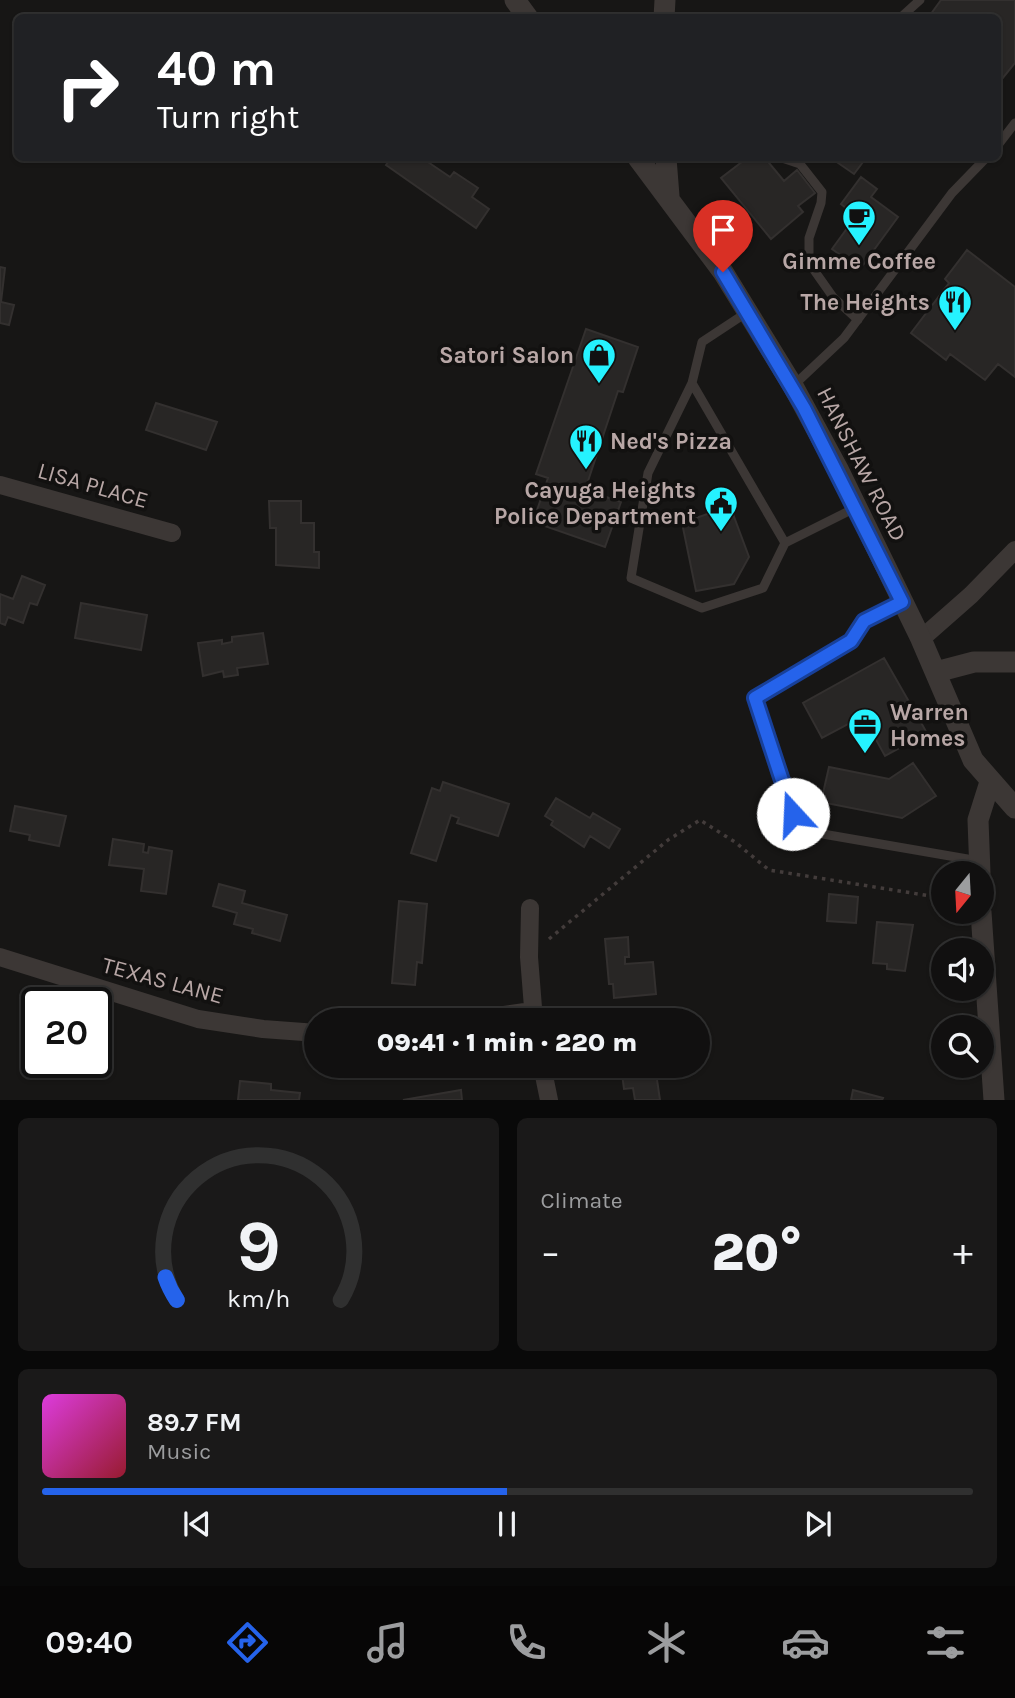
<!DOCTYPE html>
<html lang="en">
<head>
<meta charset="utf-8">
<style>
	body { margin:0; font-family:Karla,sans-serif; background:#1a1919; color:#f1f3f6; height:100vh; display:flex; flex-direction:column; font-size:26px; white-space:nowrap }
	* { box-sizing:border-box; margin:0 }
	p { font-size:23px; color:#9c9d9f }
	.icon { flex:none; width:38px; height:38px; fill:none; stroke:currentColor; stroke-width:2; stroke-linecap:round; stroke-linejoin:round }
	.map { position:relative; height:1100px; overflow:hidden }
	.panel { display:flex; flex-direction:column; gap:18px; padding:18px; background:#090909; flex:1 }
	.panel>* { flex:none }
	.top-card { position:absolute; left:14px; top:14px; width:987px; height:147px; border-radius:10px; box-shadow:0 2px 5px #0004,0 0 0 2px #303030; background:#202124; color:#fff; overflow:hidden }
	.needle { width:46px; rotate:198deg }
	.fabs { position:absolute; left:931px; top:861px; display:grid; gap:14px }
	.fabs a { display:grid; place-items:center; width:63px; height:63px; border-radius:50%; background:#111010; box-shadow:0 2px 5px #0004,0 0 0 2px #303030; font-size:35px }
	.speed { position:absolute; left:21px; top:987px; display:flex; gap:14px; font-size:35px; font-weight:700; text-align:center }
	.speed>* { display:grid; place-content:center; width:91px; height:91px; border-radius:50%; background:#111010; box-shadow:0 2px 5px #0004,0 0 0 2px #303030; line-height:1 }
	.speed .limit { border:4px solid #111; border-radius:10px; background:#fff; color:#111 }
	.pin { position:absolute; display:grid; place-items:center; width:60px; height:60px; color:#fff; margin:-72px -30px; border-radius:50% 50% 50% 0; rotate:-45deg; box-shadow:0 0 7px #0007 }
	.pin .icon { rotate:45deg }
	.me { position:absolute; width:77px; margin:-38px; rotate:340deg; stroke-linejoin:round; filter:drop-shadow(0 0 5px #0008) }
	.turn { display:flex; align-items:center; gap:24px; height:147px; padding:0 28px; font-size:32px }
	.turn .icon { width:91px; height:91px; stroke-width:2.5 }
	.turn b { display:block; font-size:49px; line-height:60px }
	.big { font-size:52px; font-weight:800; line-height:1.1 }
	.panel .card { flex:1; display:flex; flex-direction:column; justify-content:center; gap:10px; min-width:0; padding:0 24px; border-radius:10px; background:#1a1919 }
	.panel .dial { align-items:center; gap:0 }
	.dial svg { height:182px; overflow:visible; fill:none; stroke:#303030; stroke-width:7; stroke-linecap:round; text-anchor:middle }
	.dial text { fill:#f1f3f6; stroke:none }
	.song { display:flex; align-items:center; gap:21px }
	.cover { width:84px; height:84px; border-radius:10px; background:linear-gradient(135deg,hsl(300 70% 55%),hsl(350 70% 35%)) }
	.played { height:7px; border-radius:4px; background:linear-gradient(90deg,#2563eb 50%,#303030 50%) }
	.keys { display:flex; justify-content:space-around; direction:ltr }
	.heat { display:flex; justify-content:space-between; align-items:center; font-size:38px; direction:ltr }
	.panel .tiles { flex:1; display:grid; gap:18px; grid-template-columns:1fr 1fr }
	.card:last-child { grid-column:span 2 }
	.trip { position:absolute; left:304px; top:1008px; width:406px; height:70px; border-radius:35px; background:#111010; box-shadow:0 2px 5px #0004,0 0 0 2px #303030; font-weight:800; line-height:70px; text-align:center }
	.dock { display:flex; height:112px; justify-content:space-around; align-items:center; background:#070606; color:#9c9d9f }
	.dock .icon { width:49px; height:49px }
	.dock .selected { color:#2563eb }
	.dock b { font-size:32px; color:#f1f3f6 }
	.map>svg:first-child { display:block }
</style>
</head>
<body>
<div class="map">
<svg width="1015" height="1100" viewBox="0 0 1015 1100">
	<rect width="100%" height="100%" fill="#171615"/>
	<path fill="#282625" stroke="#33302f" stroke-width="2" d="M941 0H1015V63L998 84V18H928Z
		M391 158H422L450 177 454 172 478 188 472 197 489 209 476 228 386 165Z
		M747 158H765L784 181 797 170 815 193 798 206 803 212 771 239 721 178Z
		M831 158H866L854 174Z
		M861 177 877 189 871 197 898 217 860 269 832 249 856 216 841 204Z
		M967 250 1015 287V377L998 364 985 380 950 354 946 360 911 333 949 283 945 279Z
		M0 267 5 268 1 302 14 305 9 325 0 323Z
		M586 329 638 347 623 392 618 391 585 490 621 502 605 547 533 522 548 478 536 474Z
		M156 403 217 422 206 450 146 430Z
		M269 501H301V523H314V552H319V568L276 565V528H270Z
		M730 506 749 557 734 584 696 591 682 523Z
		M22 576 45 585 37 605 30 603 23 623 8 617 5 625 0 623V594L13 599Z
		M81 603 147 615 141 650 75 638Z
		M263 633 268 664 237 668 238 675 224 677 223 671 203 676 198 643 222 640V644L232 642V637Z
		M884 658 927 733 885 756 863 716 822 738 803 703Z
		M913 763 936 796 902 818 821 802 829 767 889 779Z
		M443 782 509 804 498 836 457 823 459 818 451 815 436 861 411 853 432 788 440 791Z
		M556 798 590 818 593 813 620 829 609 848 590 836 584 847 551 825 553 821 545 816Z
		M15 806 66 816 59 846 29 840 30 835 10 831Z
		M113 839 144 844 143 852 148 853 149 847 172 851 166 894 141 891 144 869 109 865Z
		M219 884 245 891 242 903 287 915 280 941 252 933 253 929 234 924 237 913 213 906Z
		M829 894 858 897 856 923 827 921Z
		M399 901 427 904 422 963 417 962 415 985 392 983Z
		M877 922 913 925 905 971 887 969V964L873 963Z
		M628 937 629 957H625V964L653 962 656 994 614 998 613 984H609L605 939Z
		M621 1066H655L660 1100H635L633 1088 624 1089Z
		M240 1081 271 1084V1090L300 1093 299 1100H238Z
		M461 1090 462 1100H403Z
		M853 1090 883 1098 882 1100H851Z"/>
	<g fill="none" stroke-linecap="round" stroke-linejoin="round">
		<path stroke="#433c3b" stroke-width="3.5" stroke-dasharray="3.5 5" stroke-linecap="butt" d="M549 939 668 840 700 820 735 842 769 870 943 898"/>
		<path stroke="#3c3735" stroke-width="9" d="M900 18 920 0
			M998 145 1015 123
			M782 158 800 164 822 192 821 203 809 238V263L833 297 858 320
			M746 313 702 342 692 383 648 473 631 578 702 608 763 588 785 543 855 508
			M692 383 785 543
			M794 385 844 338 952 193 986 158
			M902 602 864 621 851 641 755 698 793 814 817 833 979 861"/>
		<path stroke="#3c3735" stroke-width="18" d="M0 485 172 533
			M921 639 971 595 1015 550
			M530 908 529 957 534 1020
			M0 957 198 1019 263 1029 317 1033
			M468 1020 532 1011
			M542 1066 549 1100"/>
		<path stroke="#3c3735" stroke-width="21" d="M515 0 528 18
			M664 18 665 0
			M638 158 723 272 793 386 839 471 921 639 973 760 1015 808
			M666 158 669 196
			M936 672 974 662H1015
			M980 873 978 820 990 782
			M981 912 994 1100"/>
	</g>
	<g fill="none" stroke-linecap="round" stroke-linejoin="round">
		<g stroke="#184099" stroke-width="18">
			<path id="route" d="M723 272 804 408 902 602 864 621 851 641 755 698 793 814"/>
		</g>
		<use href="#route" stroke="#2563eb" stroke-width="12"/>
	</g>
	<defs>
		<g id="cafe-pin" transform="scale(1.75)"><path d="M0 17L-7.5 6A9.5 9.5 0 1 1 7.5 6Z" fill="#25f2ff" stroke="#121110"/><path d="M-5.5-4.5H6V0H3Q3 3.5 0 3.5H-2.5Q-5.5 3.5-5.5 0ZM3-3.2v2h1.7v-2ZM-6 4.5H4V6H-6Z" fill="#111"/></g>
		<g id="restaurant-pin" transform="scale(1.75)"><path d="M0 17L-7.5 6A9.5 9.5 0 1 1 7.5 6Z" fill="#25f2ff" stroke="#121110"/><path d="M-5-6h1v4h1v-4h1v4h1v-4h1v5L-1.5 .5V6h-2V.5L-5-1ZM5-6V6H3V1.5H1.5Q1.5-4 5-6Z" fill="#111"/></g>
		<g id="shop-pin" transform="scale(1.75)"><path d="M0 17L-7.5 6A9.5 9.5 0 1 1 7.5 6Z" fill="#25f2ff" stroke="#121110"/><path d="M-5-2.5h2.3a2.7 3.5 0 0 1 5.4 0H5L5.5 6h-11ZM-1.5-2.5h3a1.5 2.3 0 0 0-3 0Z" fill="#111"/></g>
		<g id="civic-pin" transform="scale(1.75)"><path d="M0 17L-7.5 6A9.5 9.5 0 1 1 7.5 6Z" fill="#25f2ff" stroke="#121110"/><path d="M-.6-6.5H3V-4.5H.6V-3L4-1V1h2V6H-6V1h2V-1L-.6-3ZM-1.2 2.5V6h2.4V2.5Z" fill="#111"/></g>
		<g id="office-pin" transform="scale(1.75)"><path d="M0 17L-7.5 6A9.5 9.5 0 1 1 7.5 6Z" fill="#25f2ff" stroke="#121110"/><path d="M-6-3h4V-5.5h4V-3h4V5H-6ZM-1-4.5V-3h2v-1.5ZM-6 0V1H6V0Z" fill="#111"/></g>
	</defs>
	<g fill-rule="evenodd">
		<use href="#cafe-pin" x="859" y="217"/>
		<use href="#restaurant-pin" x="955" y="302"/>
		<use href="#shop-pin" x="599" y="355"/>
		<use href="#restaurant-pin" x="586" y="441"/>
		<use href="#civic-pin" x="721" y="503"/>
		<use href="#office-pin" x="865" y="725"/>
	</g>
	<g text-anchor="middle" stroke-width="7" stroke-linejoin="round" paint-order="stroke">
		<g font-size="23" font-weight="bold" fill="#b8a7a6" stroke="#121110" text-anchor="end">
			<text x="859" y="269" text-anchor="middle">Gimme Coffee</text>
			<text x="930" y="310">The Heights</text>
			<text x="574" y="363">Satori Salon</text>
			<text x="610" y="449" text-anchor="start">Ned's Pizza</text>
			<text x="696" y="498">Cayuga Heights<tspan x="696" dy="26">Police Department</tspan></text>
			<text x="890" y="720" text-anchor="start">Warren<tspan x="890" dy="26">Homes</tspan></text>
		</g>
		<g font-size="23" fill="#b8a7a6" stroke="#121110">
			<text transform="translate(862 464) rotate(63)" y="8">HANSHAW ROAD</text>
			<text transform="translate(93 485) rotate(16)" y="8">LISA PLACE</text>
			<text transform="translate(163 980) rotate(15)" y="8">TEXAS LANE</text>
		</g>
	</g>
</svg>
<div class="fabs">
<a><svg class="needle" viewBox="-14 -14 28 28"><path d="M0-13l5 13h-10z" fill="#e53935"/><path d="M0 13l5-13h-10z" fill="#9c9d9f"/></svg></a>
<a><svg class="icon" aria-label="sound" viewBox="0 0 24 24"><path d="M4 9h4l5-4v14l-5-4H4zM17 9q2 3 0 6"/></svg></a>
<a><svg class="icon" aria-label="search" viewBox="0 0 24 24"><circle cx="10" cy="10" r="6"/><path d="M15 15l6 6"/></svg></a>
</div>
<div class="speed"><div class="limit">20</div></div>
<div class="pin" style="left:723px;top:272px;background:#d93025"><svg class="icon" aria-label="arrive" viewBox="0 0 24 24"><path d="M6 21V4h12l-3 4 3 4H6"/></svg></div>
<svg class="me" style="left:793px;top:814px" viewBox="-20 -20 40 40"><circle r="19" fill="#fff"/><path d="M0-13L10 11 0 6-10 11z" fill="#2563eb"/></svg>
<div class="trip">09:41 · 1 min · 220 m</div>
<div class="top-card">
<div class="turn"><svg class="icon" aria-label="right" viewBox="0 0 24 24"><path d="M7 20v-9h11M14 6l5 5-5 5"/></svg><div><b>40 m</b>Turn right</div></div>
</div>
</div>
<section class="panel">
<div class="tiles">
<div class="card dial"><svg viewBox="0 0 100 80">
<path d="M14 69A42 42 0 1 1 86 69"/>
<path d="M14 69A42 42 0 0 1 9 59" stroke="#2563eb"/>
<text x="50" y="56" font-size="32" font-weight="700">9</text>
<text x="50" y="72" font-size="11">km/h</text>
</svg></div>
<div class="card"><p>Climate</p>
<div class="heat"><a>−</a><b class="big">20°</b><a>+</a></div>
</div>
<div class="card">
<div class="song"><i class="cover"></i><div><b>89.7 FM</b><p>Music</p></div></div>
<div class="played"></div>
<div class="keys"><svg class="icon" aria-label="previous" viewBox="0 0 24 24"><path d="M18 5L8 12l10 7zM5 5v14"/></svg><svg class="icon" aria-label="pause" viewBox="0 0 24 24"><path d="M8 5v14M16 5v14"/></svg><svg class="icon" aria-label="next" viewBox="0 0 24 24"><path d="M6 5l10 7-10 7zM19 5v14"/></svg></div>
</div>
</div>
</section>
<nav class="dock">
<b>09:40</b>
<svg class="icon selected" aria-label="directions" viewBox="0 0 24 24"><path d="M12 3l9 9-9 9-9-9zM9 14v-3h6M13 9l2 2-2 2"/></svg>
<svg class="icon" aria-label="music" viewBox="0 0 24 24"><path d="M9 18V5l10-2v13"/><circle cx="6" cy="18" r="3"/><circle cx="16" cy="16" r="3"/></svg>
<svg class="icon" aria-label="phone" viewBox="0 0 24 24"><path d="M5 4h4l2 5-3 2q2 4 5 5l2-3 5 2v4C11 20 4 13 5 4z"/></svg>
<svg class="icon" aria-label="climate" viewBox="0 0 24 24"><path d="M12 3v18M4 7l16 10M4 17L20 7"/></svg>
<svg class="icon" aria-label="car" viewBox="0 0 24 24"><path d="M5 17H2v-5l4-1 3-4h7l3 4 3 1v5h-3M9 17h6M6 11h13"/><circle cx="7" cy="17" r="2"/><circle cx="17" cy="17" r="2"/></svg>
<svg class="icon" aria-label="filters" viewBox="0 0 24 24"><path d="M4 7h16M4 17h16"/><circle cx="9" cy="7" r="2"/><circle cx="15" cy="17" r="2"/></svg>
</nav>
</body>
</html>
